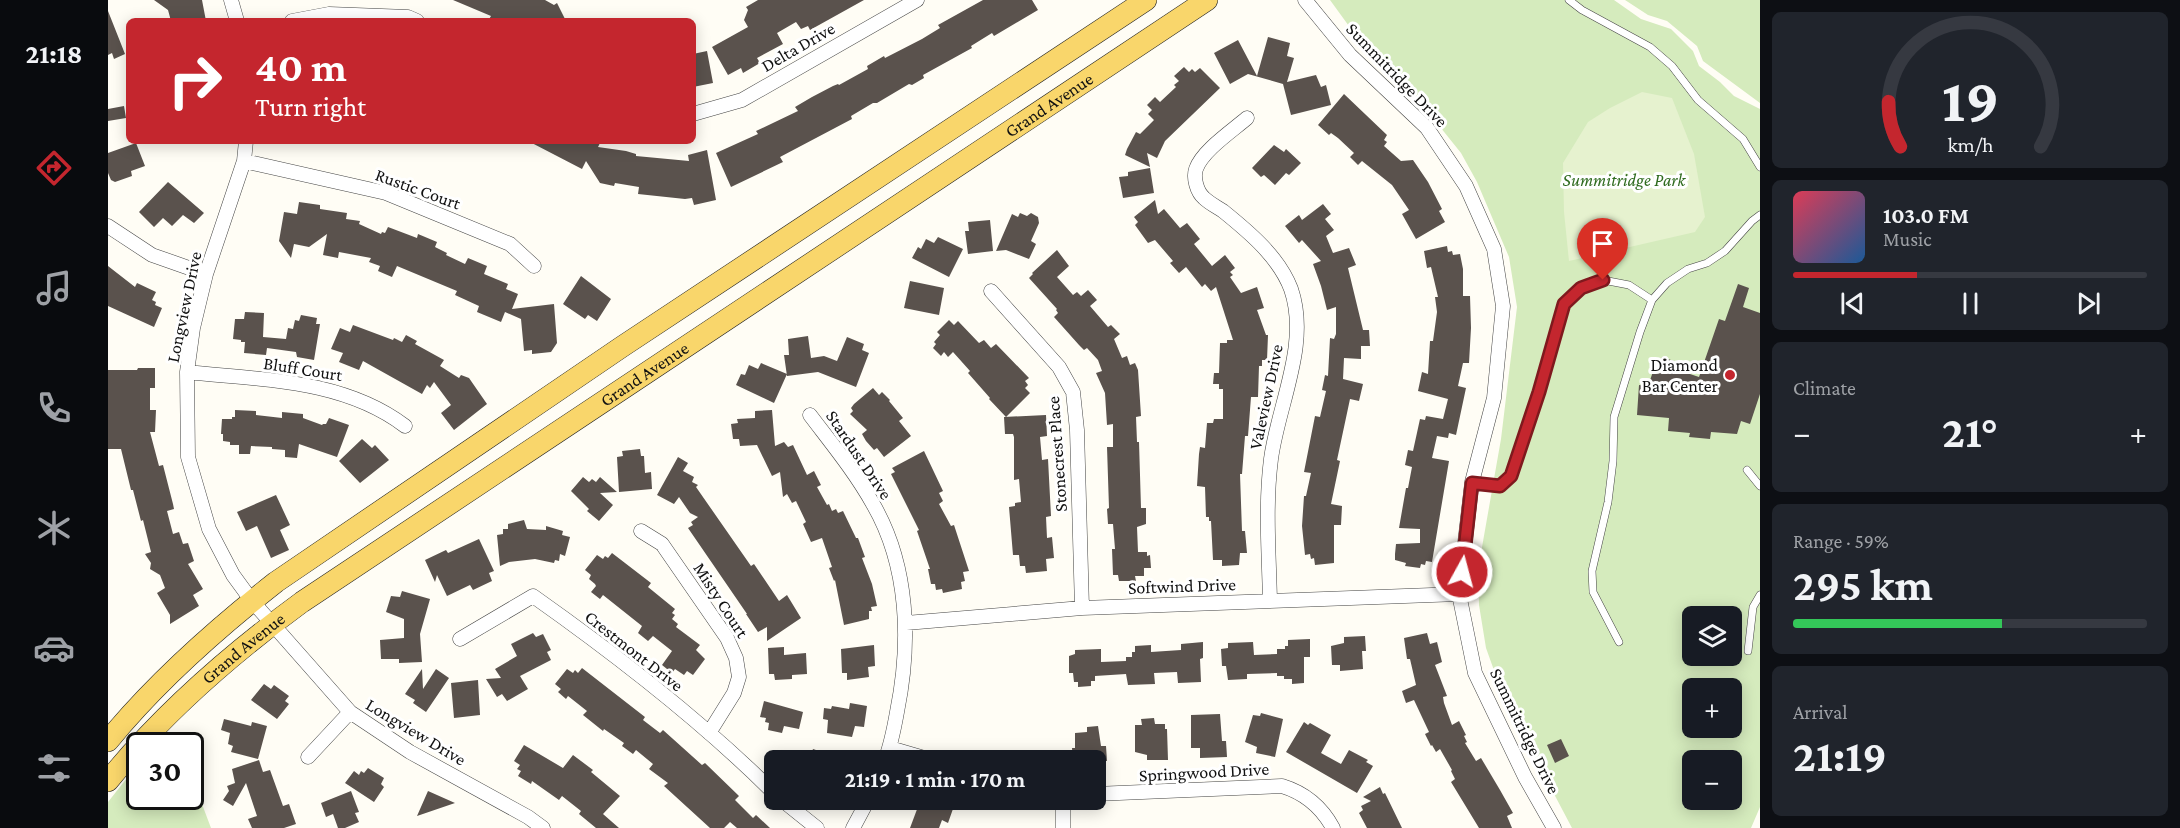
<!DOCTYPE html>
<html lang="en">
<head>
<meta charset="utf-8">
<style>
	body { margin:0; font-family:"Crimson Pro",serif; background:#20242c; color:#f1f3f6; height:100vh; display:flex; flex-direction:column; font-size:22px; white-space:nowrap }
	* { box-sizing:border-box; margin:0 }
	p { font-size:20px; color:#9ea1a6 }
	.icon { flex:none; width:33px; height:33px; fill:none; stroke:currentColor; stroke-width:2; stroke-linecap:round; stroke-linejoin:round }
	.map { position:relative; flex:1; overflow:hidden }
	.side { display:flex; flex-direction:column; gap:12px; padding:12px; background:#0d0f14; width:420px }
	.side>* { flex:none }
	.top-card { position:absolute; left:18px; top:18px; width:570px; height:126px; border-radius:9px; box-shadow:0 3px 15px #0003; background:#c4262e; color:#fff; overflow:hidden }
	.buttons { position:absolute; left:1574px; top:606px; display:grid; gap:12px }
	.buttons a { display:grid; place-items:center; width:60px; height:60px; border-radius:9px; background:#171b24; box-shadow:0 3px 15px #0003; font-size:30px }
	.speed { position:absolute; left:18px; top:732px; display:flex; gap:12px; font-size:30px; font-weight:700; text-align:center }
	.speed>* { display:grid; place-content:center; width:78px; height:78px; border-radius:50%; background:#171b24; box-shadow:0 3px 15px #0003; line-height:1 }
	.speed .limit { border:3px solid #111; border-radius:9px; background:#fff; color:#111 }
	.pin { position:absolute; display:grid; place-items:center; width:51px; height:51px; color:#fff; margin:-62px -26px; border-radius:50% 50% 50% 0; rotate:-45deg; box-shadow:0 0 6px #0007 }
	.pin .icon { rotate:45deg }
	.me { position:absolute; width:66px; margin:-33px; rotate:7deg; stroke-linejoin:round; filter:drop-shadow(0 0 4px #0008) }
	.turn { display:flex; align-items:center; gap:21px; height:126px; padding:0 30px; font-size:27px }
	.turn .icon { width:78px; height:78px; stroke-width:2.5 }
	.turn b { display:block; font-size:42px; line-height:51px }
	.big { font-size:45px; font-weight:700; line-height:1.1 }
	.side .card { flex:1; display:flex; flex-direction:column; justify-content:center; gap:9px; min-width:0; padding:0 21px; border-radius:9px; background:#20242c }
	.side .dial { align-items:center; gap:0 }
	.dial svg { height:156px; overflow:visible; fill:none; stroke:#363941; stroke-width:7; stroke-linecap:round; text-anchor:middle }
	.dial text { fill:#f1f3f6; stroke:none }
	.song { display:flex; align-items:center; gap:18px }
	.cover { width:72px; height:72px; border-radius:9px; background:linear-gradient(135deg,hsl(350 70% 55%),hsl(210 70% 35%)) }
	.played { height:6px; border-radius:3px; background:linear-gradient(90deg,#c4262e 35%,#363941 35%) }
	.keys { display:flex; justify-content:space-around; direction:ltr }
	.heat { display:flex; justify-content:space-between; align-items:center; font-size:33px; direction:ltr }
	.charge { height:9px; border-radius:4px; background:linear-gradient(90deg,#34c759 59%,#363941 0) }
	.trip { position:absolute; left:656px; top:750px; width:342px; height:60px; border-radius:9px; background:#171b24; box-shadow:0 3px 15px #0003; font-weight:700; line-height:60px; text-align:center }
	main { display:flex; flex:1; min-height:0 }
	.tab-bar { display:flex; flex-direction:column; width:108px; justify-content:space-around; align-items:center; background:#090b0e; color:#9ea1a6 }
	.tab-bar .icon { width:42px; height:42px }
	.tab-bar .on { color:#c4262e }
	.tab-bar b { font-size:27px; color:#f1f3f6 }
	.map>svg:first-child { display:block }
</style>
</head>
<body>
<main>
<nav class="tab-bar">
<b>21:18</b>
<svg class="icon on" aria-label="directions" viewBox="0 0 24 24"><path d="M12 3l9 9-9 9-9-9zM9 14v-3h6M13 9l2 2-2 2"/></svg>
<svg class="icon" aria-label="music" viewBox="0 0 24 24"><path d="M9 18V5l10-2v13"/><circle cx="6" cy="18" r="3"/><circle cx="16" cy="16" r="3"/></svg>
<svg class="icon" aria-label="phone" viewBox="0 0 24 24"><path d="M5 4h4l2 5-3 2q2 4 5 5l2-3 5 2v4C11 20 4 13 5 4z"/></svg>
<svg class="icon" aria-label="climate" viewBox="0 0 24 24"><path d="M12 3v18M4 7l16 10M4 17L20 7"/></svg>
<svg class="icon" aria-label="car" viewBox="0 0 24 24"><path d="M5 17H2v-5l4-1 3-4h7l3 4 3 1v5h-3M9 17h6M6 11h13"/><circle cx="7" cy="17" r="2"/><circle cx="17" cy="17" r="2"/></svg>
<svg class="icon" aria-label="filters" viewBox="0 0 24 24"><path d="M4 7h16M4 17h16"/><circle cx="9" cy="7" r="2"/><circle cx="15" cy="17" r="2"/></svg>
</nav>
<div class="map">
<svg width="1652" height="828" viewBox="0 0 1652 828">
	<rect width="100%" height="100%" fill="#fffdf5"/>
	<path fill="#d5ebbd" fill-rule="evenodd" d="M1222 0H1506L1533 19 1563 29 1585 51 1591 66 1612 82 1626 96 1652 109V807L1643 828H1464L1397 701 1378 648 1371 605 1370 570 1393 439 1409 307 1401 257 1369 182 1353 153 1300 87 1246 33ZM1584 616H1623V656H1584ZM1584 688H1623V728H1584ZM1584 760H1623V800H1584Z
		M1517 0H1652V103L1595 61 1589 46 1559 21 1540 15Z
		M31 763 32 796H82L83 775 103 828H0V802Z"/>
	<path fill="#e6f2cf" d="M1534 92 1564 98 1586 154 1597 217 1587 232 1461 261 1456 212 1455 163 1480 122 1502 108Z"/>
	<path fill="#5a524d" d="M46 0H94L98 21H63L60 10Z
		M345 0H437L446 5 449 3 458 21H380L383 16Z
		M650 0H756L702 30 700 26 693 29 688 22 669 33 675 44 649 58 652 63 635 73 633 68 620 75 604 47 640 27 636 20 640 10 638 7Z
		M875 0H924L930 10 886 36 884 33 863 46 864 48 815 75 816 78 804 85 801 84 769 103H765L743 116 744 119 672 157 675 162 623 187 608 153 650 134 648 131 690 111 687 107 704 97 725 86 730 84 731 85 760 69 759 66 776 56 777 58 814 39 832 28 830 25Z
		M0 11 17 54 6 59 4 53 0 55Z
		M1160 37 1182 43 1179 56 1186 58 1179 82 1208 75 1213 87 1218 85 1223 105 1183 115 1175 84 1140 74 1122 84 1106 53 1130 40 1149 76Z
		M599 51 605 83 585 87V54Z
		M1076 67 1081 72 1084 69 1087 72 1092 68 1112 88 1057 141 1049 158 1039 153 1042 167 1017 155 1019 149 1028 132 1032 134 1046 120 1040 114 1044 110 1039 105 1047 97 1052 102 1068 87 1066 85 1071 81 1066 76Z
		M1236 94 1279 135 1276 140 1279 142 1276 146 1293 161 1305 160 1320 182 1334 209 1331 211 1337 222 1308 239 1294 214 1301 210 1284 185 1254 161 1250 165 1242 157 1246 153 1230 138 1223 133 1221 135 1210 125Z
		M16 106 18 118 0 121V109Z
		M420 141H493L490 147 518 151 528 154V156L581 161 580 155 599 150 608 200 586 205 584 198 577 199 530 194 531 187 507 183 506 186 492 183 478 161 474 169Z
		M28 143 37 166 23 171 24 176 7 182 3 180 0 173V153Z
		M1166 145 1176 152 1178 149 1193 163 1181 175 1178 173 1167 185 1156 175 1153 177 1144 168Z
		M1042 168 1046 193 1015 198 1011 177 1020 176V172Z
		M60 182 96 213 86 223 75 215 64 226 55 218 46 227 31 212Z
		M1047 200 1050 214 1056 209 1072 228 1079 223 1092 239 1086 244 1104 266 1117 255 1127 268 1122 272 1125 275 1122 277 1133 293 1149 287 1156 308 1149 310 1158 335H1160L1159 360H1154V366H1151L1150 397H1143L1140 436H1137L1134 474H1132L1134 531H1137L1139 553H1132L1131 565 1114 566V560H1105L1103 521H1101V517H1098L1097 487 1089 486 1091 454 1092 447 1097 448 1099 423H1105L1106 419H1115V389H1111V384H1105L1106 373H1111L1112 343H1119V340H1125L1108 287 1103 291 1097 284 1094 287 1078 267 1071 273 1062 263 1065 261 1047 240 1040 243 1027 225 1030 222 1026 217Z
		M191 202 212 205V209L239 213 238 219 252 221 251 224 273 234 274 232 277 233 280 227 309 238 310 234 329 242 327 247 339 253 338 255 357 264 360 258 379 266 376 274 400 284 398 289 410 294 404 309 446 304 449 343 443 352 424 354V350L416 351 413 319 397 312 393 322 369 312 371 306 347 295 349 291 289 266 284 277 270 271 272 266 261 262 263 258 231 252 230 258 215 255 219 234 201 247 186 244 183 258 171 241 176 212 189 214Z
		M1215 204 1223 214 1217 219 1226 230 1218 236 1225 253 1241 248 1248 265 1240 268 1255 330H1261L1262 346H1253V359L1236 358 1235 379 1255 384 1251 401 1242 399 1229 460 1232 461 1223 504 1234 506 1233 525H1226V563L1207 565 1206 558 1203 559 1202 554 1197 555 1194 526 1196 496H1198L1203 473 1196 472 1207 416 1212 417 1218 391 1214 390 1217 375 1220 376 1222 338 1226 339 1228 334V307L1219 310 1213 286 1205 264 1213 261 1194 240 1191 243 1177 226 1191 215 1194 220Z
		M912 213 919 216 923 213 930 217 931 223 923 241 928 244 921 259 898 250 888 251 904 214 910 217Z
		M882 220 885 251 860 254 857 231H861L860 222Z
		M830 237 855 249 841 277 804 258 810 247 813 249 818 239 826 243Z
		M1339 246 1340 252 1344 251 1345 255 1352 254 1355 269V296H1362L1363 328 1361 363H1355L1350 386 1358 388 1348 435 1341 433 1340 438 1329 436 1324 458 1341 461 1324 562 1318 561 1317 565 1313 564 1312 568 1297 566 1298 563 1287 560V554L1288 544 1312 543V529L1291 528 1298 488H1300L1304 467 1297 465 1300 450 1305 451 1312 419 1317 420 1318 416 1335 419 1340 399 1310 391 1314 372 1320 374 1322 341H1325L1329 312 1327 297H1330L1323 267 1319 268 1316 251Z
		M949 250 961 266 949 277 965 295 969 292 973 296 980 290 989 300 982 306 1000 327 1003 325 1012 334 1006 339 1014 358 1019 356 1022 365 1027 363 1030 370 1033 416 1028 417 1029 442H1031L1033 508H1038V524L1029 527 1030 552H1039V556L1042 555 1043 568H1036V576H1027L1028 581H1011L1010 575H1005L1004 549H1007L1005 524H1000L999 509 1001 508 999 447H1005V424L999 425 997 393 988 373 994 371 990 360 979 348 976 350 971 345 946 317 950 313 948 310 949 309 921 278 925 274 924 273Z
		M0 266 27 287 29 283 48 292 44 300 48 302 47 305 54 308 46 327 0 306Z
		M473 276 503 299 489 321 480 315 477 319 455 304Z
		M802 281 836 288 831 315 796 308Z
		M1630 284 1641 288 1635 307 1652 313V394L1642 424 1633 421 1629 434 1603 432 1602 439 1581 437 1582 433 1560 431 1561 418 1529 415 1531 385 1540 386 1549 360 1553 361 1554 357 1572 363 1570 370 1591 377 1611 319 1617 321Z
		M137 312 156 313 155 337 178 339 180 328 185 329 187 320 191 321 193 315 209 318 208 324H212L206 360 189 357 188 352 159 348 158 355 136 353 137 342H133V340L125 339 127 319H136Z
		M841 320 846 325 850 321 871 343 876 340 883 348 888 344 921 378 917 381 920 385 917 388 922 393 898 417 881 399 882 398 860 373 862 371 845 352 840 357 836 352 833 356 825 348 828 344 826 342 832 335 829 332Z
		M245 325 285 340 286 338 294 342 298 335 309 341 307 344 336 360 332 366 351 378 353 375 361 378 379 404 346 430 333 413 343 405 326 382 322 388 319 385 314 394 255 361 251 370 231 362 235 353 223 349 232 328 242 332Z
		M700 336 703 358 716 356 729 361 739 337 756 344 754 350 761 353 748 387 710 372 679 376 676 355H681L680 339Z
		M653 363 679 374 666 403 628 385 633 374 637 375 641 365 650 369Z
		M30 368H47V388H42V410H48L47 432H42L51 466 55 465 65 504 66 509 59 511 65 534 71 532 75 544 80 543 86 561 80 564 95 589 85 595 91 606 62 624V615L49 593 57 588 52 575 42 569 43 563 37 554 43 552 35 520 33 521 25 490H23L13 449H0V370H29Z
		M765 388 771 395 774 392 782 400 781 401 795 418 791 421 803 436 776 457 769 448 766 450 758 441 754 434 759 430 742 414 745 411 743 408 746 404Z
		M127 410 148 411V415L174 418V412L195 414V418L214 425 215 424H218L221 418 241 425 229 457 191 444 189 458 177 457V450L164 449V447L143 446 142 454H131V445H122V442L115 441V434H113L114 419H124V417H127Z
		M664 410 667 446 676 442 680 447 685 445 699 475 706 471 713 485 709 487 719 505 721 504 724 511 728 509 730 513 735 511 748 538H750L757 557 754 558 764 584 769 606 763 607 764 611H761V619L736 625 727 580 726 581 721 568 724 567 714 538 703 542 695 524 698 522 688 501 684 503 679 494 675 497 672 472 664 476 649 445 632 446 631 439H625L623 424 630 423 629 419 647 418V411Z
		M938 415 939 436 932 437 934 460 940 459 943 516 938 517 939 538 944 537 946 558 938 559 939 571 918 573 917 566H912L911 555H905L901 507 907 506V503L913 502 911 479 906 480V437L905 434H897L896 417Z
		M254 439 264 448 267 445 281 460 252 483 231 461Z
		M532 449 533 456H536L537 473 543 472 544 489 511 492 509 457 515 456 514 451Z
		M816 451 835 491 831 493 835 501 831 504 843 526 846 525 861 571 855 572 857 581 853 582 854 589 835 593 834 589 828 590 827 584H823L820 569H822L809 531 811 530 783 474 787 472 784 468Z
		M570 457 580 463 575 471 586 477 584 482 590 485 588 487 643 566 646 564 671 601 679 595 693 618 659 641V627L650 632 638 614H639L580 528 585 525 583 522 590 517 582 513 571 497 566 504 549 495Z
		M475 477 481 482 484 479 488 482 492 477 509 492 492 493 505 505 491 521 479 511 481 509 463 491Z
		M168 495 182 525 172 530 181 550 163 558 149 526 138 531 129 512Z
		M416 520 419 529 438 530V526L455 531 454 535 462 537 457 556 452 554 451 561 447 560 446 563 427 559 401 562 392 566 389 535 395 534V529H400V524Z
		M371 539 386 571 381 573 384 581 365 590 362 585 339 596 329 575 327 582 317 560 338 550 340 553Z
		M504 553 543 583 540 587 567 609 564 613 567 615 564 619 570 624 568 627 592 645 588 650 597 659 585 675 579 671 576 675 567 669 564 673 554 665 564 651 545 636 540 641 530 633 534 626 495 595 492 599 483 592 488 586 487 584 481 579 483 575 477 570 489 555 495 559 497 556 500 558Z
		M294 591 322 599 312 634 314 662 291 663V659H273L272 640 296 638V619L278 612 283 596 292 597Z
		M425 633 428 637 435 634 443 650 439 652 443 660 412 676 420 689 399 701 394 694 389 697 378 679 393 678 387 669 409 656 403 644Z
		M1319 633 1322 644 1329 642 1334 662 1327 665 1339 696 1335 697 1336 703 1344 725 1351 721 1358 735 1356 736 1359 742 1357 743 1368 761 1373 758 1392 790 1405 813 1399 816 1404 828H1371L1343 782 1347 779 1343 771 1344 770 1332 749 1328 752 1324 745 1323 746 1317 734 1321 732 1306 700 1298 703 1294 691 1308 685 1302 659H1299L1296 638Z
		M1257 636 1258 651H1254L1255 669 1232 671V665H1224L1223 646 1236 643V637Z
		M1202 639V657H1196V683L1184 684V679H1176V676H1169V673L1139 674V679L1120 680 1118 666H1114L1113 649 1120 648V643L1145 642 1146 655 1169 654V649H1177V646H1180V640Z
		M1095 642V658L1092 659 1093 682 1070 683 1069 672 1046 673 1047 684 1020 685 1018 674 987 676V681H983V686L970 687V682H966L965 673H961V656L967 654V650L993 649V662L1018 661V657H1024V652H1027V646L1043 645V652L1073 650V644Z
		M766 645 767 666 760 667 761 677 739 680V673H734L733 649Z
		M676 647V655L698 653 699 674 684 675V679L667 680 666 674H661L660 648Z
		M474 668 537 717 535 720 552 733 555 730 594 765 597 763 631 796 627 800 645 818 648 815 662 828H629L622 822 616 828H602L556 786 560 783 541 769 545 764 528 750 525 754 514 746 516 743 496 729 495 731 475 715 479 711 460 696 458 699 450 692 453 689 447 684 459 669 465 673 467 670 470 673Z
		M314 669 315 689 328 669 341 678 318 712 305 703 307 700 297 694Z
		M370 680 372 715 346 718 343 683Z
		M156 684 163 689 166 685 181 696 177 701 181 704 169 719 143 700Z
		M656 701 695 712 691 729 676 726 674 733 660 730 661 723 657 722 658 718 652 717Z
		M742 703 759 706 756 727 747 726 744 737 719 733 720 720 715 719 716 708 723 709 724 706 741 709Z
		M1153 713 1175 719 1167 757 1148 753 1149 747 1137 742 1145 715 1152 716Z
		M1112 714 1114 741H1118L1119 757 1092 758V748H1083V715Z
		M1046 718 1047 724H1057V729H1059L1060 760H1039V755L1027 752V725H1034L1033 719Z
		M116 719 143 726 144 722 159 726 150 759 123 752 125 746 120 744 122 733 113 730Z
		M1196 722 1200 725 1202 723 1223 735 1213 753 1233 764 1241 750 1260 760 1258 762 1265 766 1249 793 1178 752Z
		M990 726 993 746H998L999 761 965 760 964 748H967V733L979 732V727Z
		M1453 739 1461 756 1447 763 1439 745Z
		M416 745 455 768 465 755 485 770 483 772 512 796 495 814 511 828H488L471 814 473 811 454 796 451 800 424 781 423 784 410 776 413 771 409 769 412 765 406 761Z
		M705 749 735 759 734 760H701Z
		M151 760 155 772 162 770 175 806 181 804 188 824 176 828H144L140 819 149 816 138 783 125 806 115 800 121 791 119 786 127 783 124 769Z
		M260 768 276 778 273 784 276 787 266 802 237 783 246 771 251 775 253 771 256 773Z
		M1272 787 1275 794 1277 793 1294 828H1259L1251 813 1255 810 1253 806 1263 801 1255 797Z
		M243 791 251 812 247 813 251 822 237 828H230L225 814 218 817 213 803Z
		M320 791 347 803 309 816Z
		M826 800 846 806 840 823 834 820 831 828H802L811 804 819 807 821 802 824 804Z"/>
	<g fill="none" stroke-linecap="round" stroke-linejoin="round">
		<g stroke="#444" stroke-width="8">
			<path id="service" d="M1461 0 1474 10 1542 47 1564 66 1590 100 1635 139 1652 167
				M1639 470 1652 486
				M1364 482 1392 486 1403 476 1431 392 1456 304 1473 288 1495 280 1521 285 1544 300
				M1511 642 1485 592 1484 571 1500 502 1505 461 1506 417 1532 332 1544 300 1559 283 1580 269 1599 263 1617 251 1644 221 1652 215
				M1640 651 1645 607 1652 595"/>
		</g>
		<g stroke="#444" stroke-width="15">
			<path id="minor" d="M123 0 129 21
				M1197 0 1242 55 1319 128 1358 186 1386 249 1395 306 1386 398 1364 482 1351 594 1367 673 1417 777 1446 828
				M184 21 221 14 300 17 309 21
				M585 114 634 100 809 0
				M1139 118C1124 131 1094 151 1088 169 1085 178 1089 192 1096 198 1101 203 1109 207 1115 211 1141 232 1171 257 1183 289 1202 344 1170 405 1163 459 1157 506 1161 554 1162 601
				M138 141 136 161 98 274 85 328 79 372 80 457 101 529 125 575 144 601 242 712 302 752 420 817 435 828
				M136 161 278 193 402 244 426 266
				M0 226 44 255 98 274
				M883 291 951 367 965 392 969 430 974 608
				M79 372C153 380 235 379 297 426
				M702 415C724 444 747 472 765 504 801 566 803 643 789 712 786 729 783 745 777 760
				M533 531 554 544 619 638 628 658 631 677 626 693 601 733
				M798 623 974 608 1351 594
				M352 639 425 596C507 654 595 722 666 793
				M782 748 823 760
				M200 757 242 712
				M987 794 1174 786C1197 793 1213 806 1225 828
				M674 800 709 828
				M745 828 760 800
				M955 828V800"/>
		</g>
		<g stroke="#222" stroke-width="22">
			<g id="primary">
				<path d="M0 741C49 681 107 630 168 582L515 346 1038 0"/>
				<path id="s1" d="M0 781C56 712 123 654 194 602L1099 0"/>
			</g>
		</g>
		<use href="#service" stroke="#fff" stroke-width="7"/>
		<use href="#minor" stroke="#fff" stroke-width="14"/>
		<use href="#primary" stroke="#f9d66b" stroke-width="21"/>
	</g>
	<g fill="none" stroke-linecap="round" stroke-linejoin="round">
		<g stroke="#7f191e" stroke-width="15">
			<path id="route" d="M1354 572 1364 483 1392 486 1403 476 1431 392 1456 304 1473 288 1495 280"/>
		</g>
		<use href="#route" stroke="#c4262e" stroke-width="10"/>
	</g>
	<circle fill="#c4262e" stroke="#fff" stroke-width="2" cx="1622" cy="375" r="6"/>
	<g text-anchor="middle" stroke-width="6" stroke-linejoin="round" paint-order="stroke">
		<g font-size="18" fill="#111" stroke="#fff">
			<text transform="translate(690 47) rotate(-30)" y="6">Delta Drive</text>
			<text transform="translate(1289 75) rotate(46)" y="6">Summitridge Drive</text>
			<text dy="6" stroke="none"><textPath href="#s1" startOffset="1162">Grand Avenue</textPath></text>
			<text transform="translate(310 189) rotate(20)" y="6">Rustic Court</text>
			<text transform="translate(76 307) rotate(-78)" y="6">Longview Drive</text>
			<text transform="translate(195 369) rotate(9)" y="6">Bluff Court</text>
			<text dy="6" stroke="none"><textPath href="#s1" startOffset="676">Grand Avenue</textPath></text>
			<text transform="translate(1158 397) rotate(-78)" y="6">Valeview Drive</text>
			<text transform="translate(949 454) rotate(-94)" y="6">Stonecrest Place</text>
			<text transform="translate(751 455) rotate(56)" y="6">Stardust Drive</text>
			<text transform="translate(1074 586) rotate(-2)" y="6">Softwind Drive</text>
			<text transform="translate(613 600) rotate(57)" y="6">Misty Court</text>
			<text dy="6" stroke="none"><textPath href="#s1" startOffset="190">Grand Avenue</textPath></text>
			<text transform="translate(526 651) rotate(38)" y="6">Crestmont Drive</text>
			<text transform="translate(1417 731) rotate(64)" y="6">Summitridge Drive</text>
			<text transform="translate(308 732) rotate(31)" y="6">Longview Drive</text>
			<text transform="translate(1096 772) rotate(-3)" y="6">Springwood Drive</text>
		</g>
		<g font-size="18" font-style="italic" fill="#2f6b1f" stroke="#fff">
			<text x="1516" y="186">Summitridge Park</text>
		</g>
		<g font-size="18" fill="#111" stroke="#fff" text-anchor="end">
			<text x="1610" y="371">Diamond<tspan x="1610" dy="21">Bar Center</tspan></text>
		</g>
	</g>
</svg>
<div class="buttons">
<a><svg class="icon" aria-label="layers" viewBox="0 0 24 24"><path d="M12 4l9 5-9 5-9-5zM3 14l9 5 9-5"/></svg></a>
<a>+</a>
<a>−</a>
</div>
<div class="speed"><div class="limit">30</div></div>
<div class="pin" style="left:1495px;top:280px;background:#d93025"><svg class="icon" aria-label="arrive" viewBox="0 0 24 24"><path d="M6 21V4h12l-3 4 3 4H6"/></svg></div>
<svg class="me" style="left:1354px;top:572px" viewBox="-20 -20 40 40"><circle r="17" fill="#c4262e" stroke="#fff" stroke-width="3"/><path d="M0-11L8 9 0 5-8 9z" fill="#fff"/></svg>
<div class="trip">21:19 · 1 min · 170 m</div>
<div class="top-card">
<div class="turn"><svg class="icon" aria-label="right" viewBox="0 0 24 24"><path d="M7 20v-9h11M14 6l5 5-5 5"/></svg><div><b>40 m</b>Turn right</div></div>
</div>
</div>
<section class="side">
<div class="card dial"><svg viewBox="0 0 100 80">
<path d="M14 69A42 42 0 1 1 86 69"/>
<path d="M14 69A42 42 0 0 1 8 46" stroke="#c4262e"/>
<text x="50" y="56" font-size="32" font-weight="700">19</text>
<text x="50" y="72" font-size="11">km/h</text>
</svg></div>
<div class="card">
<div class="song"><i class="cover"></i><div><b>103.0 FM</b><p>Music</p></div></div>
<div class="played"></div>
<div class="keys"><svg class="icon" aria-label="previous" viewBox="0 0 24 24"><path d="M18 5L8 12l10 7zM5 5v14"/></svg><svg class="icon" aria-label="pause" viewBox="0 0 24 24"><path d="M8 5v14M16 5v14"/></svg><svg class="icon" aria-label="next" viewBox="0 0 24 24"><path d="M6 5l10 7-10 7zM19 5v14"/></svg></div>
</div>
<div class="card"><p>Climate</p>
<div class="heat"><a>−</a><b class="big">21°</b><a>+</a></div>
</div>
<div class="card"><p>Range · 59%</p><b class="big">295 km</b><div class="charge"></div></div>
<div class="card"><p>Arrival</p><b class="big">21:19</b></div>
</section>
</main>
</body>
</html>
